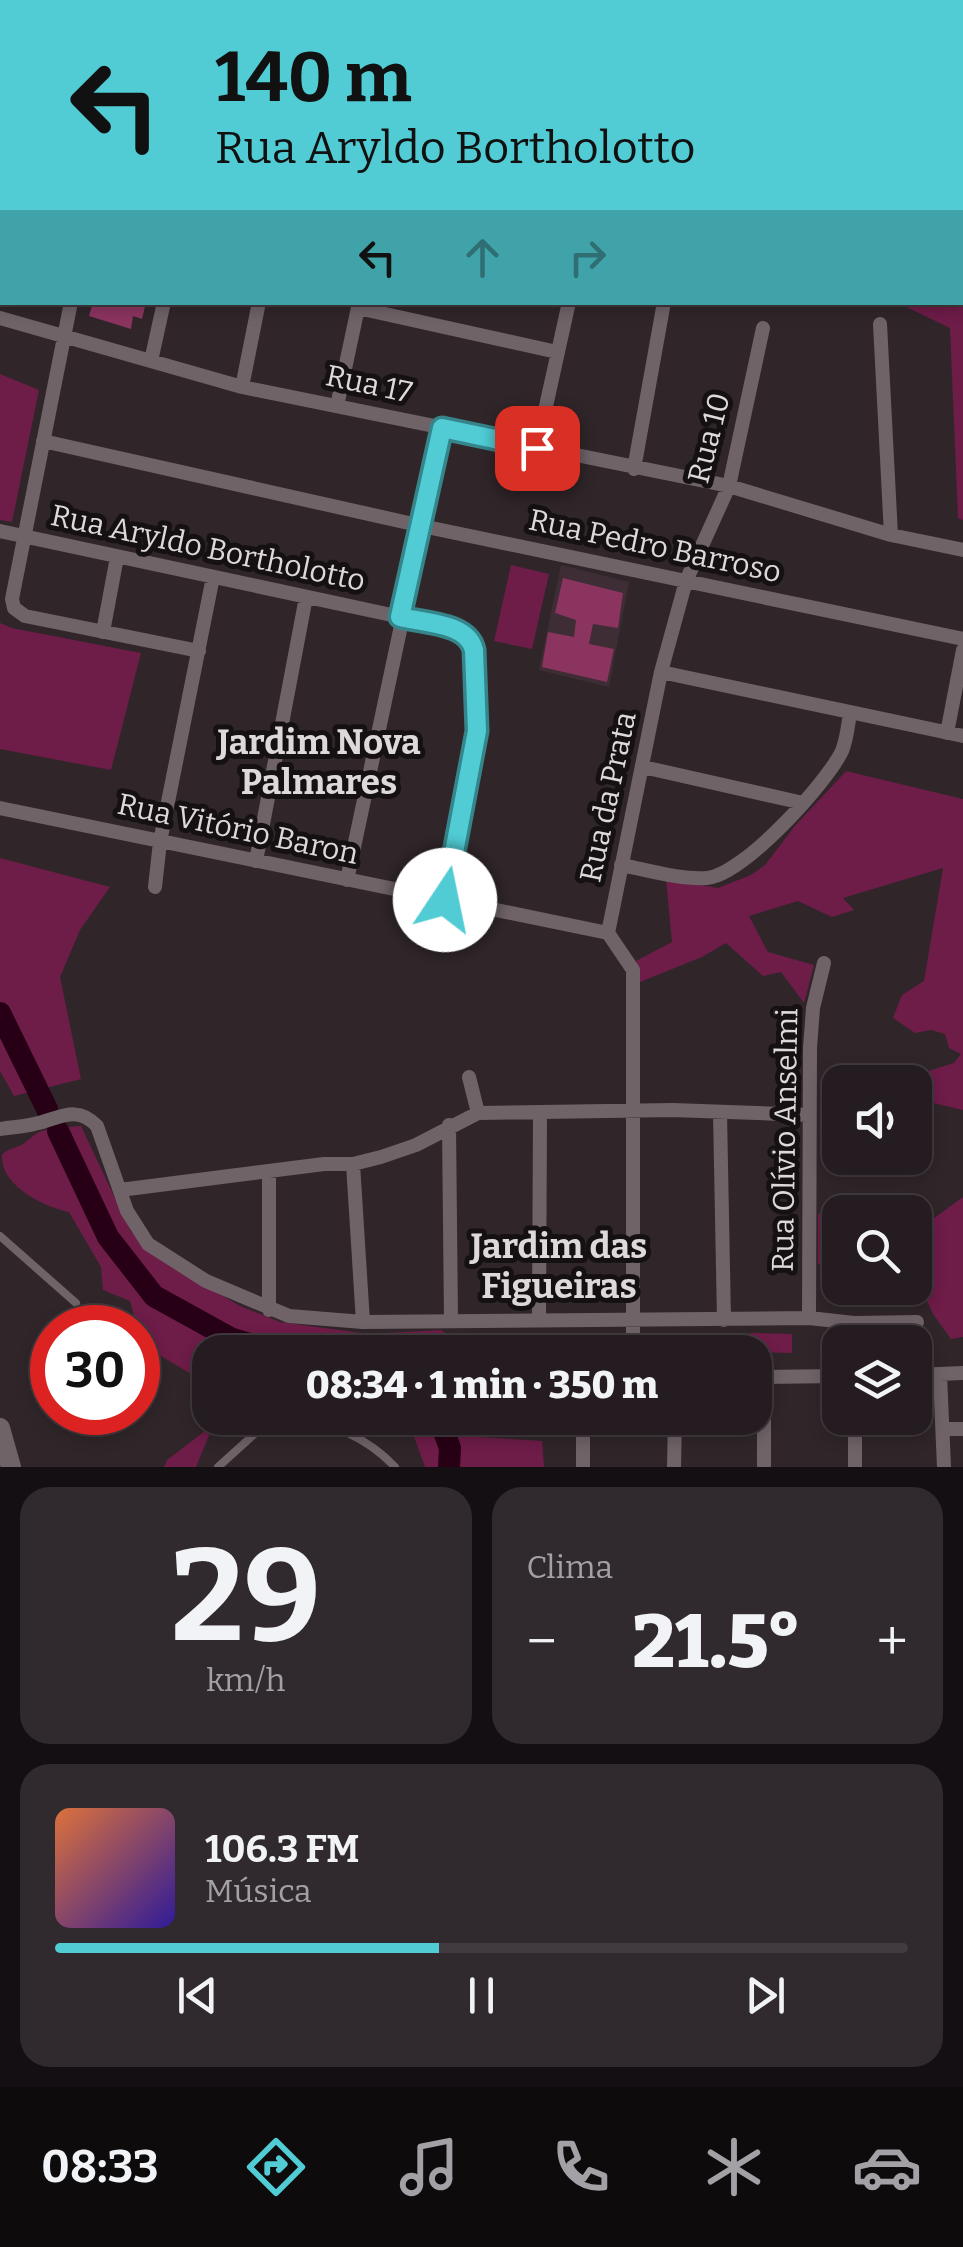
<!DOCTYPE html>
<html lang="pt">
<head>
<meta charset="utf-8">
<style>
	body { margin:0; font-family:Bitter,serif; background:#30292d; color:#f1f3f6; height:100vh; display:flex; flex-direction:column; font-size:38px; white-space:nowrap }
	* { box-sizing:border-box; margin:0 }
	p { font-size:32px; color:#a3a1a5 }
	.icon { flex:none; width:55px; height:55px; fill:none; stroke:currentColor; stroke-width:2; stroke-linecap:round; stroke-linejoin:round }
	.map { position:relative; height:1467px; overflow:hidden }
	.details { display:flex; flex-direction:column; gap:20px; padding:20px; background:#140f12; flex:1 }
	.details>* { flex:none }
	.banner { position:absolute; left:0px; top:0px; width:965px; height:305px; box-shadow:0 5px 15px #0003,0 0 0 2px #413a3e; background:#51ccd5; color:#111; overflow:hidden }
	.tools { position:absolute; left:822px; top:1065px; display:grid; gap:20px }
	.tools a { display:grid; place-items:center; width:110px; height:110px; border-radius:20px; background:#241c20; box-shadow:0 5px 15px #0003,0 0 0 2px #413a3e; font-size:50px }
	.speed { position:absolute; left:30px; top:1305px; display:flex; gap:20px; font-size:50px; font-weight:700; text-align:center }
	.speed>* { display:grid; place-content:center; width:130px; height:130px; border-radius:50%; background:#241c20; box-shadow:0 5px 15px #0003,0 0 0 2px #413a3e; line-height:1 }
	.speed .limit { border:15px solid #d22; background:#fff; color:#111 }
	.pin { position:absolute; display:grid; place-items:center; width:85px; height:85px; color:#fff; margin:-42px; border-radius:20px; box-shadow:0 5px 15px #0006 }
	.me { position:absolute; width:110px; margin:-55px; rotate:11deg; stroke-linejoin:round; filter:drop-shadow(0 0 8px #0008) }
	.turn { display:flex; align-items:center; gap:35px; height:210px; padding:0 50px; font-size:45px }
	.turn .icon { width:130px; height:130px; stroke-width:2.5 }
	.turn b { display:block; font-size:70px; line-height:85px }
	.lanes { display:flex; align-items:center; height:95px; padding:0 50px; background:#0003; justify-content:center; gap:50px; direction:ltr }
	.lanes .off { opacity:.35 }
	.big { font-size:75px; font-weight:800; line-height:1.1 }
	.details .tile { flex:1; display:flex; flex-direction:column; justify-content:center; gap:15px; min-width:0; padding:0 35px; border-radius:30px; background:#30292d }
	.details .dial { align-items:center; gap:0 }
	.dial b { font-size:130px; line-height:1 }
	.song { display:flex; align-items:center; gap:30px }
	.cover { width:120px; height:120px; border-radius:15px; background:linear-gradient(135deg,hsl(20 70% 55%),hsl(250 70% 35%)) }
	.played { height:10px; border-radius:5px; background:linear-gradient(90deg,#51ccd5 45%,#413a3e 45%) }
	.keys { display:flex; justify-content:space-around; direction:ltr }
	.heat { display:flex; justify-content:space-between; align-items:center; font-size:55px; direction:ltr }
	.details .tiles { flex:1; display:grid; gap:20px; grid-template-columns:1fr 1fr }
	.tile:last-child { grid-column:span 2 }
	.trip { position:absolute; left:192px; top:1335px; width:580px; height:100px; border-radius:30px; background:#241c20; box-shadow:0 5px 15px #0003,0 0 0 2px #413a3e; font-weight:800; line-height:100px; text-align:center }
	.dock { display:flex; height:160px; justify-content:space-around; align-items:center; background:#0e0b0d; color:#a3a1a5 }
	.dock .icon { width:70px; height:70px }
	.dock .on { color:#51ccd5 }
	.dock b { font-size:45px; color:#f1f3f6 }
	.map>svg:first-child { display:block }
</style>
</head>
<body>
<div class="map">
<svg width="963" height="1467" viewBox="0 0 963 1467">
	<rect width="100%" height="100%" fill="#30262a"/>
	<path fill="#3e2d34" d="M561 565 629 582 609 687 539 670Z"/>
	<path fill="#6e1c48" d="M69 0H317L321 2H65Z
		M963 127V520L958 518 950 328 898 303 962 302Z
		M0 374 39 390 12 522 0 520Z
		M511 565 549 574 532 649 494 641Z
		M0 623 12 628 141 653 111 770 0 749Z
		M846 771 963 799V1110L933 1103 925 1072 954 1063 961 1054 949 1048 945 1034 931 1030 915 1033 893 1018 902 995 924 981 943 868 843 898 854 910 832 917 798 901 749 916 768 952 814 965 804 1003 781 972 763 976 726 943 702 957 640 982 636 961 672 942 666 879 718 888 751 875 765 865 794 827Z
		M0 858 110 887 80 930 60 977 81 1079 14 1096 0 1071Z
		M81 1126 131 1232 184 1273 240 1306 280 1322 369 1334 441 1330 458 1341 481 1345 620 1335V1352L440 1350 438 1352H210V1385L142 1345 130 1301 103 1290 101 1267 69 1212C49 1208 0 1188 2 1155 6 1149 17 1148 23 1144 29 1140 35 1133 42 1131 54 1127 69 1127 81 1126Z
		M963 1197V1337L951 1339 933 1314 915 1274V1232Z
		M842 1202 848 1212H840V1269L818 1264V1214Z
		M750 1333 792 1334V1353L750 1352Z
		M210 1388V1418H216L196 1467H164L167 1460 205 1431 208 1421 202 1405Z
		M380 1418H469L480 1437 542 1441 544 1467H425L412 1431Z"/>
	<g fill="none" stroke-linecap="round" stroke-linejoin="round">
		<path stroke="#270015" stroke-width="22" d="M0 1013 47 1109
			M58 1131 108 1237 154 1296 230 1338 276 1352
			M439 1418 450 1448 449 1467"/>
	</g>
	<path fill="#8c3460" d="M93 302H146L142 319 133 316 131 329 89 316Z
		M563 578 623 593 618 628 593 624 589 644 614 649 607 682 542 667 548 632 574 637 576 620 555 613Z"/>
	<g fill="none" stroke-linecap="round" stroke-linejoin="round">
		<path stroke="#6c6366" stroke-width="2.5" stroke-dasharray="2.5 8" stroke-linecap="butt" d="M499 1334 500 1352"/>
		<path stroke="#6f6368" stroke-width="8" d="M0 1236 76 1303
			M293 1418C333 1423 367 1437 395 1467
			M218 1467 260 1429 284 1418"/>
		<path stroke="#6f6368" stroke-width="14" d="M0 206 2 195
			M71 302 12 599 14 608 25 616 199 651
			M358 308 557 352
			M0 318 242 387 729 486 891 535 963 550
			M880 324 891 535
			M151 361 164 302
			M242 387 259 302
			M337 406 359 303
			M43 441 422 526 963 639
			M537 447 569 302
			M634 469 664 302
			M0 531 401 617 463 631C500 662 454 853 445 900
			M103 632 117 557
			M661 672 963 736
			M947 733 963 650
			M643 767 803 803
			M0 808 608 933 633 970V1352
			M256 861 306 597
			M621 865C648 870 680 880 707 878 743 875 826 784 842 751 847 739 848 725 850 713
			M347 880 443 428
			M155 887 160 842 213 577
			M608 933 661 672 686 581 729 486 763 328
			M469 1077 478 1113
			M720 1113 724 1320
			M449 1125 451 1321
			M0 1129C11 1127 23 1127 34 1124 59 1119 76 1104 97 1126L127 1211 148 1244 206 1281 289 1316 363 1322 809 1318 854 1323 917 1322
			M353 1164 363 1322
			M120 1190 324 1164H353L381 1157 416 1145 478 1113 673 1110 809 1115
			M269 1310V1171
			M809 1318 810 1048 813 1008 824 963
			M539 1319 540 1115
			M915 1375 963 1373
			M940 1375 944 1467
			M756 1377 840 1376
			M583 1418V1467
			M855 1418V1467
			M943 1429H963
			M674 1467 675 1418
			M764 1467V1377"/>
		<path stroke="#6f6368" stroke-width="20" d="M0 1428 11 1467"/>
	</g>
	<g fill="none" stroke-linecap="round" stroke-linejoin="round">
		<g stroke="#35858a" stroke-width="25">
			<path id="route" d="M445 900 477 731 474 650C468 623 425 623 400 617L442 428 537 448"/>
		</g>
		<use href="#route" stroke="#51ccd5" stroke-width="18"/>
	</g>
	<g text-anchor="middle" stroke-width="10" stroke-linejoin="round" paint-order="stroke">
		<g font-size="30" fill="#dfd8db" stroke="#151113">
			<text transform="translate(369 384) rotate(12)" y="10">Rua 17</text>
			<text transform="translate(709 438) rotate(-76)" y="10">Rua 10</text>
			<text transform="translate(655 546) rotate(12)" y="10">Rua Pedro Barroso</text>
			<text transform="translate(208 548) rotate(12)" y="10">Rua Aryldo Bortholotto</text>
			<text transform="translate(608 797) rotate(-78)" y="10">Rua da Prata</text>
			<text transform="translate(238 829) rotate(12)" y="10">Rua Vitório Baron</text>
			<text transform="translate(785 1140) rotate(-89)" y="10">Rua Olívio Anselmi</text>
		</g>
		<g font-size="35" font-weight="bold" fill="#dfd8db" stroke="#151113">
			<text x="319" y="754">Jardim Nova<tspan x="319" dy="40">Palmares</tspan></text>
			<text x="559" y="1258">Jardim das<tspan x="559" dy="40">Figueiras</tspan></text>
		</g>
	</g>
</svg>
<div class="tools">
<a><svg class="icon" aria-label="sound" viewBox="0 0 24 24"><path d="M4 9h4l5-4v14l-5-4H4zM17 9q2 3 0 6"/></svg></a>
<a><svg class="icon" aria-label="search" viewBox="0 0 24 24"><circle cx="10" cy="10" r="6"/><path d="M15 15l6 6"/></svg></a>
<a><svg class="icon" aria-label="layers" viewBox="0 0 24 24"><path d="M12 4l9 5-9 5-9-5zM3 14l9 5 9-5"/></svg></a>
</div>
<div class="speed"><div class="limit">30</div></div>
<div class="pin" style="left:537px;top:448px;background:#d93025"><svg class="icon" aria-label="arrive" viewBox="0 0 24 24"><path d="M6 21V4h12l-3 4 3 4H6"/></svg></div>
<svg class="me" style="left:445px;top:900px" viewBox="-20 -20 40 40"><circle r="19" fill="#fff"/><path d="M0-13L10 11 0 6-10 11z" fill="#51ccd5"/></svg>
<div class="trip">08:34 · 1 min · 350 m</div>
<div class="banner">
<div class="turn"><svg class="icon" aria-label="left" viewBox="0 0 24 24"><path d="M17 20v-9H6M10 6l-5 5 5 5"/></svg><div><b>140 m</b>Rua Aryldo Bortholotto</div></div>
<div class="lanes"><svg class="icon" aria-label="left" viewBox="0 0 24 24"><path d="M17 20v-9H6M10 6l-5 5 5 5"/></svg><svg class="icon off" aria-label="ahead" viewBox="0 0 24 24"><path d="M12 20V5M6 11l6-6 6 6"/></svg><svg class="icon off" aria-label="right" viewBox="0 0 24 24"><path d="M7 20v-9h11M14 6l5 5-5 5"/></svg></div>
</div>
</div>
<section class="details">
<div class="tiles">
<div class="tile dial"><b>29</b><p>km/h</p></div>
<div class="tile"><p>Clima</p>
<div class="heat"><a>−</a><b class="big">21.5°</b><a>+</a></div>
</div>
<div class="tile">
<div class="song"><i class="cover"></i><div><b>106.3 FM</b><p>Música</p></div></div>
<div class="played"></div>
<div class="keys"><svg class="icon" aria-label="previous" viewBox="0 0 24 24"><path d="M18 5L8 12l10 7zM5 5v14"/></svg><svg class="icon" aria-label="pause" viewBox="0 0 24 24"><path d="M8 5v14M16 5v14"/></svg><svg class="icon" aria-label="next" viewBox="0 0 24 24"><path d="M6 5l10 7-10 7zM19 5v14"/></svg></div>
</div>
</div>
</section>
<nav class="dock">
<b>08:33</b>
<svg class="icon on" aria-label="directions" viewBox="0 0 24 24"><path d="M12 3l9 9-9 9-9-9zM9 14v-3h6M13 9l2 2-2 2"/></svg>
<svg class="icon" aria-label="music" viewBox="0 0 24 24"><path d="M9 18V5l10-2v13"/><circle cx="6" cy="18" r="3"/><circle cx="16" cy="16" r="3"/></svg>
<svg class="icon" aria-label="phone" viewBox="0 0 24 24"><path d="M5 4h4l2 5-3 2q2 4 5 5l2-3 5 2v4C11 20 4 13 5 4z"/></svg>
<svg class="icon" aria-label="climate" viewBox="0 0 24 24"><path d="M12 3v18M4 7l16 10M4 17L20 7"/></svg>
<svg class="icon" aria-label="car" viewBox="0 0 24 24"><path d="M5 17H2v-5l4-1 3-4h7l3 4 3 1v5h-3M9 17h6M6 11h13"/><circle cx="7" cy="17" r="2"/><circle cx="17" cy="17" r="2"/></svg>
</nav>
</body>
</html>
